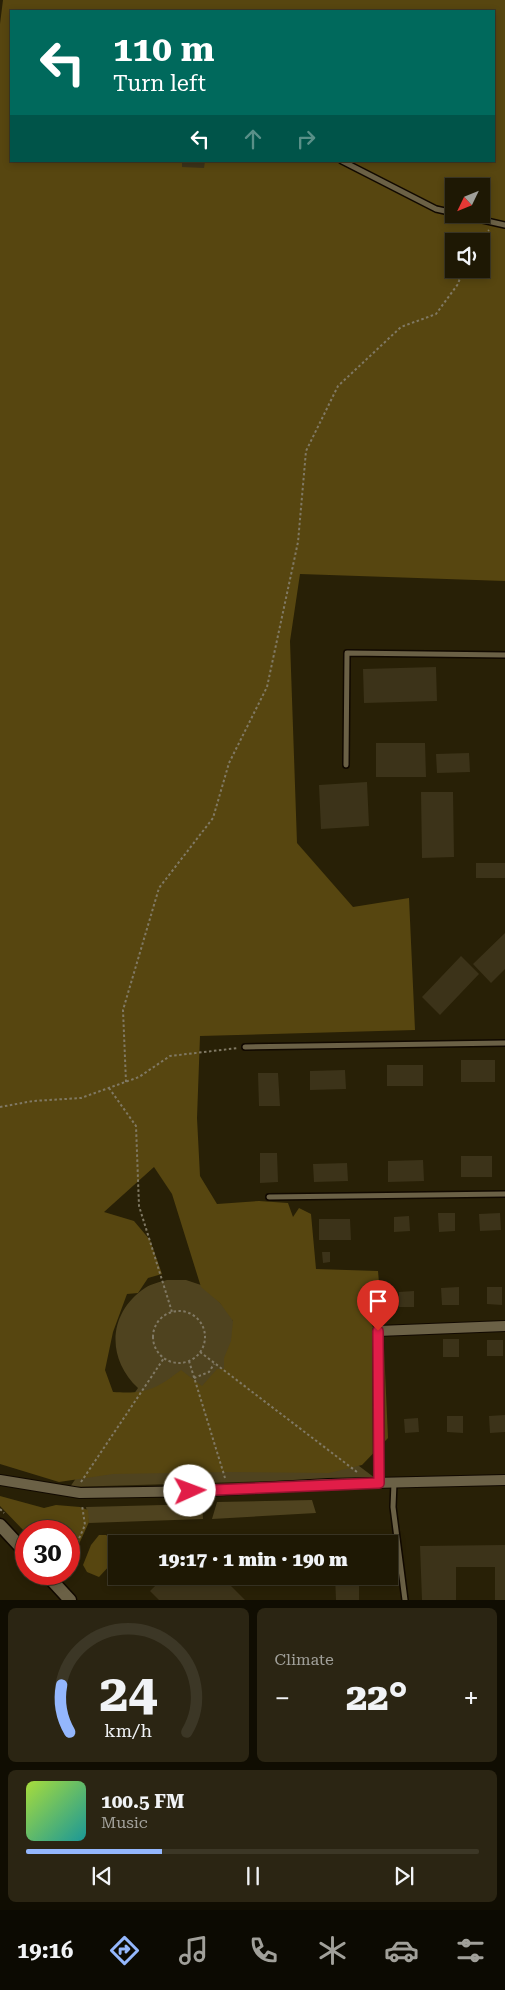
<!DOCTYPE html>
<html lang="en">
<head>
<meta charset="utf-8">
<style>
	body { margin:0; font-family:"Roboto Serif",serif; background:#2b2513; color:#f1f3f6; height:100vh; display:flex; flex-direction:column; font-size:19px; white-space:nowrap }
	* { box-sizing:border-box; margin:0 }
	p { font-size:16px; color:#a1a09a }
	.icon { flex:none; width:28px; height:28px; fill:none; stroke:currentColor; stroke-width:2; stroke-linecap:round; stroke-linejoin:round }
	.map { position:relative; height:1600px; overflow:hidden }
	.drawer { display:flex; flex-direction:column; gap:8px; padding:8px; background:#100d02; flex:1 }
	.drawer>* { flex:none }
	.top-card { position:absolute; left:10px; top:10px; width:485px; height:152px; border-radius:0px; box-shadow:0 2px 8px #0003,0 0 0 1px #3c3726; background:#00695c; color:#fff; overflow:hidden }
	.needle { width:32px; rotate:227deg }
	.controls { position:absolute; left:445px; top:178px; display:grid; gap:10px }
	.controls a { display:grid; place-items:center; width:45px; height:45px; border-radius:0px; background:#1e1804; box-shadow:0 2px 8px #0003,0 0 0 1px #3c3726; font-size:25px }
	.speed { position:absolute; left:15px; top:1520px; display:flex; gap:10px; font-size:25px; font-weight:700; text-align:center }
	.speed>* { display:grid; place-content:center; width:65px; height:65px; border-radius:50%; background:#1e1804; box-shadow:0 2px 8px #0003,0 0 0 1px #3c3726; line-height:1 }
	.speed .limit { border:8px solid #d22; background:#fff; color:#111 }
	.pin { position:absolute; display:grid; place-items:center; width:42px; height:42px; color:#fff; margin:-51px -21px; border-radius:50% 50% 50% 0; rotate:-45deg; box-shadow:0 0 5px #0007 }
	.pin .icon { rotate:45deg }
	.me { position:absolute; width:55px; margin:-28px; rotate:88deg; stroke-linejoin:round; filter:drop-shadow(0 0 4px #0008) }
	.turn { display:flex; align-items:center; gap:18px; height:105px; padding:0 20px; font-size:22px }
	.turn .icon { width:65px; height:65px; stroke-width:2.5 }
	.turn b { display:block; font-size:35px; line-height:42px }
	.lanes { display:flex; align-items:center; height:48px; padding:0 20px; background:#0003; justify-content:center; gap:25px; direction:ltr }
	.lanes .off { opacity:.35 }
	.big { font-size:38px; font-weight:800; line-height:1.1 }
	.drawer .card { flex:1; display:flex; flex-direction:column; justify-content:center; gap:8px; min-width:0; padding:0 18px; border-radius:8px; background:#2b2513 }
	.drawer .dial { align-items:center; gap:0 }
	.dial svg { height:130px; overflow:visible; fill:none; stroke:#3c3726; stroke-width:7; stroke-linecap:round; text-anchor:middle }
	.dial text { fill:#f1f3f6; stroke:none }
	.song { display:flex; align-items:center; gap:15px }
	.cover { width:60px; height:60px; border-radius:8px; background:linear-gradient(135deg,hsl(80 70% 55%),hsl(180 70% 35%)) }
	.played { height:5px; border-radius:2px; background:linear-gradient(90deg,#94b7fd 30%,#3c3726 30%) }
	.keys { display:flex; justify-content:space-around; direction:ltr }
	.heat { display:flex; justify-content:space-between; align-items:center; font-size:28px; direction:ltr }
	.drawer .tiles { flex:1; display:grid; gap:8px; grid-template-columns:1fr 1fr }
	.card:last-child { grid-column:span 2 }
	.trip { position:absolute; left:108px; top:1535px; width:290px; height:50px; border-radius:0px; background:#1e1804; box-shadow:0 2px 8px #0003,0 0 0 1px #3c3726; font-weight:800; line-height:50px; text-align:center }
	.tab-bar { display:flex; height:80px; justify-content:space-around; align-items:center; background:#0c0a02; color:#a1a09a }
	.tab-bar .icon { width:35px; height:35px }
	.tab-bar .on { color:#94b7fd }
	.tab-bar b { font-size:22px; color:#f1f3f6 }
	.map>svg:first-child { display:block }
</style>
</head>
<body>
<div class="map">
<svg width="505" height="1600" viewBox="0 0 505 1600">
	<rect width="100%" height="100%" fill="#282006"/>
	<path fill="#4f431f" d="M167 1280H186L204 1286 231 1314 236 1332 230 1369 375 1478 70 1487 138 1388C106 1358 108 1313 145 1288 151 1284 160 1282 167 1280Z
		M312 1500 316 1513 212 1519 217 1502Z
		M202 1504 203 1519 89 1523 86 1507Z"/>
	<path fill="#574610" fill-rule="evenodd" d="M3 0H505V581L300 574 290 641 297 843 353 907 409 898 415 1030 200 1036 197 1118 200 1176 217 1204 259 1201 288 1203 293 1217 299 1208 311 1214 316 1269 378 1271 380 1294 365 1312 384 1348 388 1438 362 1465 329 1473 229 1472 113 1474 59 1482 0 1464V24ZM11 11H494V161H11ZM454 186H481V214H454ZM454 241H481V269H454ZM154 1167 172 1194 201 1287 220 1303 233 1321 231 1341 224 1358V1369H217L202 1386 181 1370C155 1390 146 1394 113 1392L105 1370 113 1332 127 1294 138 1293 148 1278 162 1274 150 1240 134 1221 104 1212Z
		M0 1496 44 1508 56 1505 80 1507 88 1510 89 1522 69 1566V1531H26V1533L0 1506Z
		M99 1535H106L115 1542 112 1563 99 1577 87 1572 83 1565 91 1545Z"/>
	<path fill="#3c3319" d="M182 161H205L204 168 182 167Z
		M436 667 437 701 364 703 363 669Z
		M376 743H425L426 777H376Z
		M469 753 470 772 437 773 436 754Z
		M367 782 369 826 321 829 319 785Z
		M421 792H453L454 857 422 858Z
		M476 863H505V878H476Z
		M505 933V969L491 983 473 964Z
		M461 956 479 974 440 1015 422 997Z
		M461 1060H495V1082H461Z
		M387 1065H423V1086H387Z
		M345 1070 346 1089 310 1090V1071Z
		M258 1073H278L280 1106H259Z
		M260 1153H277L278 1182 260 1183Z
		M461 1156H492V1177H461Z
		M423 1160 424 1181 388 1182V1161Z
		M347 1163 348 1181 314 1182 313 1164Z
		M438 1213H455V1231L439 1232Z
		M500 1213 501 1230 480 1231 479 1214Z
		M409 1216 410 1231 394 1232V1217Z
		M319 1219H350L351 1240H319Z
		M322 1252H330V1262L323 1263Z
		M459 1287V1305H442L441 1288Z
		M487 1287H502V1305L487 1304Z
		M414 1291V1307H399V1292Z
		M443 1339H459V1357H443Z
		M487 1340H503V1356H487Z
		M505 1415V1432L490 1433 489 1416Z
		M447 1416H463V1433L447 1432Z
		M418 1418 419 1432 405 1433 404 1419Z
		M505 1545V1600H495V1567H456V1600H422L420 1546Z
		M165 1576H232L234 1579 229 1584 245 1600H159L150 1591Z
		M335 1576H359V1600H336Z"/>
	<g fill="none" stroke-linecap="round" stroke-linejoin="round">
		<g stroke="#110900" stroke-width="8">
			<path id="lane" d="M342 161 436 209 454 213
				M456 214 505 225
				M346 765 347 653 505 655
				M245 1047 505 1043
				M269 1197 505 1194
				M394 1483 393 1507 405 1600"/>
		</g>
		<g stroke="#110900" stroke-width="12">
			<path id="street" d="M0 1480 80 1493 209 1491 328 1484 505 1480
				M379 1483 378 1331 505 1326"/>
		</g>
		<g stroke="#110900" stroke-width="15">
			<path id="secondary" d="M0 1525 26 1553
				M46 1574 70 1600"/>
		</g>
		<path stroke="#807964" stroke-width="2" stroke-dasharray="2.5 2.5" stroke-linecap="butt" d="M477 241 489 230
			M126 1082 123 1010 159 888 213 818 229 763 267 687 298 542 306 451 338 386 401 327 436 314 458 284 463 269
			M109 1088 136 1126 139 1206 172 1312
			M0 1107 33 1101 81 1098 139 1077 170 1056 238 1048
			M153 1337a26 26 0 1 1 52 0a26 26 0 1 1-52 0Z
			M200 1352 357 1472
			M189 1361 225 1478
			M194 1378 209 1372 214 1364
			M81 1482 164 1358
			M0 1509 4 1513
			M69 1561 85 1525 82 1505"/>
		<use href="#lane" stroke="#6b6146" stroke-width="5"/>
		<use href="#street" stroke="#6b6146" stroke-width="10"/>
		<use href="#secondary" stroke="#6b6146" stroke-width="12"/>
	</g>
	<g fill="none" stroke-linecap="round" stroke-linejoin="round">
		<g stroke="#92132f" stroke-width="12">
			<path id="route" d="M190 1491 379 1483 378 1331"/>
		</g>
		<use href="#route" stroke="#e11d48" stroke-width="9"/>
	</g>
</svg>
<div class="controls">
<a><svg class="needle" viewBox="-14 -14 28 28"><path d="M0-13l5 13h-10z" fill="#e53935"/><path d="M0 13l5-13h-10z" fill="#a1a09a"/></svg></a>
<a><svg class="icon" aria-label="sound" viewBox="0 0 24 24"><path d="M4 9h4l5-4v14l-5-4H4zM17 9q2 3 0 6"/></svg></a>
</div>
<div class="speed"><div class="limit">30</div></div>
<div class="pin" style="left:378px;top:1331px;background:#d93025"><svg class="icon" aria-label="arrive" viewBox="0 0 24 24"><path d="M6 21V4h12l-3 4 3 4H6"/></svg></div>
<svg class="me" style="left:190px;top:1491px" viewBox="-20 -20 40 40"><circle r="19" fill="#fff"/><path d="M0-13L10 11 0 6-10 11z" fill="#e11d48"/></svg>
<div class="trip">19:17 · 1 min · 190 m</div>
<div class="top-card">
<div class="turn"><svg class="icon" aria-label="left" viewBox="0 0 24 24"><path d="M17 20v-9H6M10 6l-5 5 5 5"/></svg><div><b>110 m</b>Turn left</div></div>
<div class="lanes"><svg class="icon" aria-label="left" viewBox="0 0 24 24"><path d="M17 20v-9H6M10 6l-5 5 5 5"/></svg><svg class="icon off" aria-label="ahead" viewBox="0 0 24 24"><path d="M12 20V5M6 11l6-6 6 6"/></svg><svg class="icon off" aria-label="right" viewBox="0 0 24 24"><path d="M7 20v-9h11M14 6l5 5-5 5"/></svg></div>
</div>
</div>
<section class="drawer">
<div class="tiles">
<div class="card dial"><svg viewBox="0 0 100 80">
<path d="M14 69A42 42 0 1 1 86 69"/>
<path d="M14 69A42 42 0 0 1 9 40" stroke="#94b7fd"/>
<text x="50" y="56" font-size="32" font-weight="700">24</text>
<text x="50" y="72" font-size="11">km/h</text>
</svg></div>
<div class="card"><p>Climate</p>
<div class="heat"><a>−</a><b class="big">22°</b><a>+</a></div>
</div>
<div class="card">
<div class="song"><i class="cover"></i><div><b>100.5 FM</b><p>Music</p></div></div>
<div class="played"></div>
<div class="keys"><svg class="icon" aria-label="previous" viewBox="0 0 24 24"><path d="M18 5L8 12l10 7zM5 5v14"/></svg><svg class="icon" aria-label="pause" viewBox="0 0 24 24"><path d="M8 5v14M16 5v14"/></svg><svg class="icon" aria-label="next" viewBox="0 0 24 24"><path d="M6 5l10 7-10 7zM19 5v14"/></svg></div>
</div>
</div>
</section>
<nav class="tab-bar">
<b>19:16</b>
<svg class="icon on" aria-label="directions" viewBox="0 0 24 24"><path d="M12 3l9 9-9 9-9-9zM9 14v-3h6M13 9l2 2-2 2"/></svg>
<svg class="icon" aria-label="music" viewBox="0 0 24 24"><path d="M9 18V5l10-2v13"/><circle cx="6" cy="18" r="3"/><circle cx="16" cy="16" r="3"/></svg>
<svg class="icon" aria-label="phone" viewBox="0 0 24 24"><path d="M5 4h4l2 5-3 2q2 4 5 5l2-3 5 2v4C11 20 4 13 5 4z"/></svg>
<svg class="icon" aria-label="climate" viewBox="0 0 24 24"><path d="M12 3v18M4 7l16 10M4 17L20 7"/></svg>
<svg class="icon" aria-label="car" viewBox="0 0 24 24"><path d="M5 17H2v-5l4-1 3-4h7l3 4 3 1v5h-3M9 17h6M6 11h13"/><circle cx="7" cy="17" r="2"/><circle cx="17" cy="17" r="2"/></svg>
<svg class="icon" aria-label="filters" viewBox="0 0 24 24"><path d="M4 7h16M4 17h16"/><circle cx="9" cy="7" r="2"/><circle cx="15" cy="17" r="2"/></svg>
</nav>
</body>
</html>
